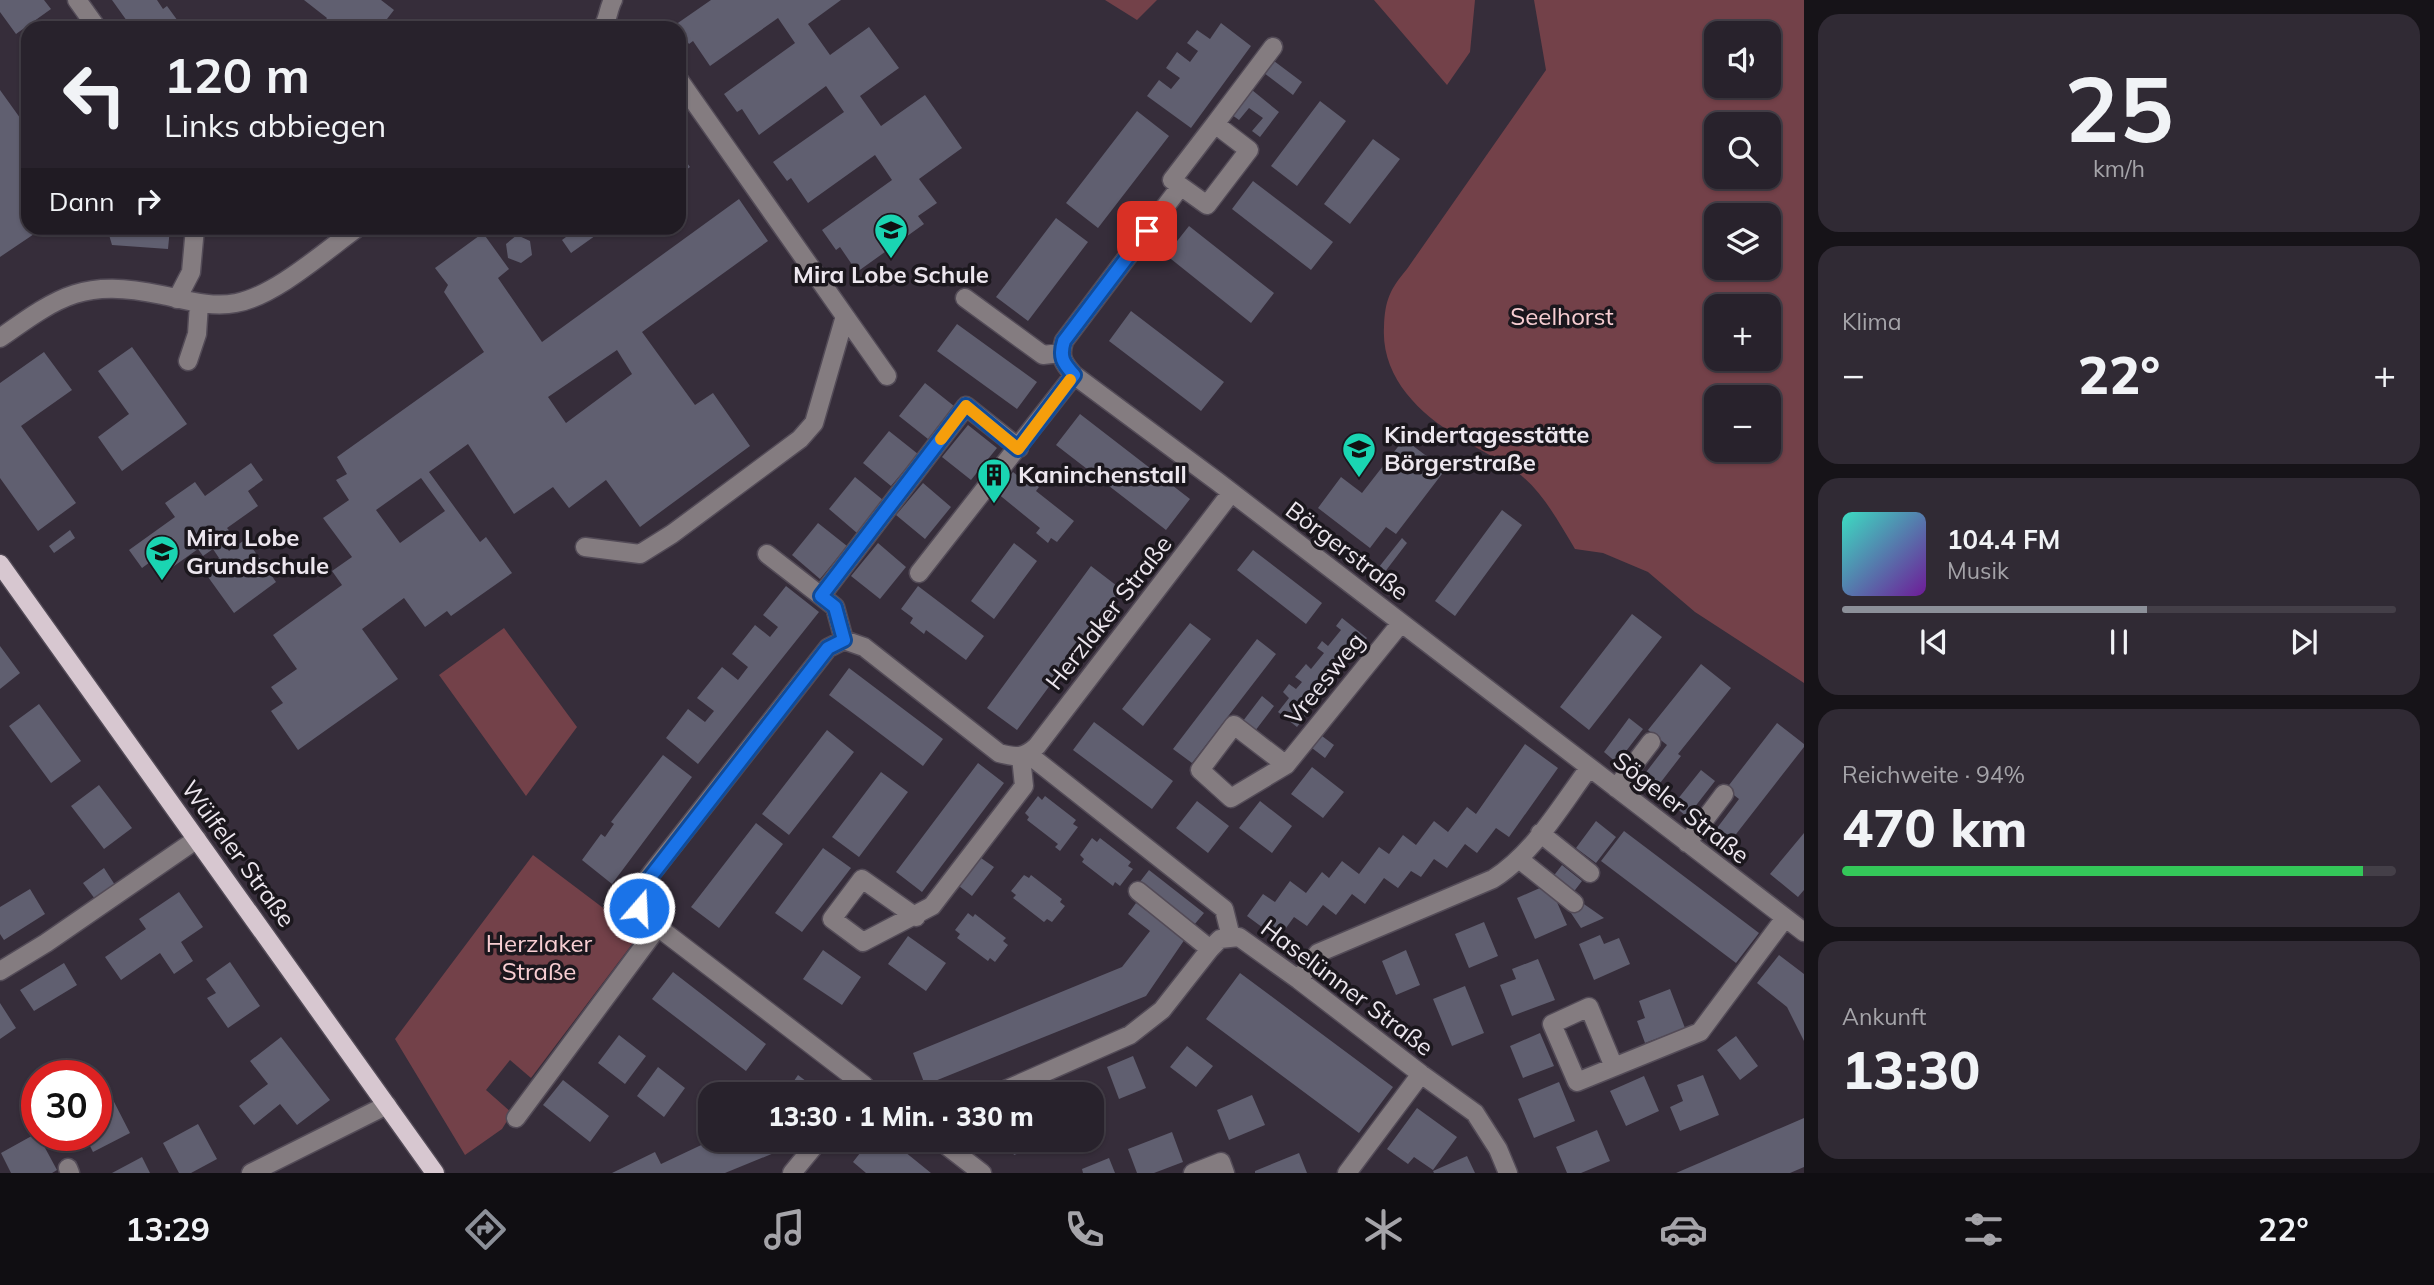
<!DOCTYPE html>
<html lang="de">
<head>
<meta charset="utf-8">
<style>
	body { margin:0; font-family:Mulish,sans-serif; background:#302a34; color:#f1f3f6; height:100vh; display:flex; flex-direction:column; font-size:26px; white-space:nowrap }
	* { box-sizing:border-box; margin:0 }
	p { font-size:23px; color:#a5a4a9 }
	.icon { flex:none; width:38px; height:38px; fill:none; stroke:currentColor; stroke-width:2; stroke-linecap:round; stroke-linejoin:round }
	.map { position:relative; flex:1; overflow:hidden }
	.panel { display:flex; flex-direction:column; gap:14px; padding:14px; background:#161318; width:630px }
	.panel>* { flex:none }
	.top-card { position:absolute; left:21px; top:21px; width:665px; height:214px; border-radius:21px; box-shadow:0 2px 5px #0004,0 0 0 2px #443f48; background:#28222c; color:#f1f3f6; overflow:hidden }
	.fabs { position:absolute; left:1704px; top:21px; display:grid; gap:14px }
	.fabs a { display:grid; place-items:center; width:77px; height:77px; border-radius:14px; background:#28222c; box-shadow:0 2px 5px #0004,0 0 0 2px #443f48; font-size:35px }
	.speed { position:absolute; left:21px; top:1060px; display:flex; gap:14px; font-size:35px; font-weight:700; text-align:center }
	.speed>* { display:grid; place-content:center; width:91px; height:91px; border-radius:50%; background:#28222c; box-shadow:0 2px 5px #0004,0 0 0 2px #443f48; line-height:1 }
	.speed .limit { border:10px solid #d22; background:#fff; color:#111 }
	.pin { position:absolute; display:grid; place-items:center; width:60px; height:60px; color:#fff; margin:-30px; border-radius:14px; box-shadow:0 4px 10px #0006 }
	.me { position:absolute; width:77px; margin:-38px; rotate:19deg; stroke-linejoin:round; filter:drop-shadow(0 0 5px #0008) }
	.turn { display:flex; align-items:center; gap:24px; height:147px; padding:0 28px; font-size:32px }
	.turn .icon { width:91px; height:91px; stroke-width:2.5 }
	.turn b { display:block; font-size:49px; line-height:60px }
	.then { display:flex; align-items:center; height:66px; padding:0 28px; background:#0003; gap:14px; font-size:26px }
	.big { font-size:52px; font-weight:800; line-height:1.1 }
	.panel .card { flex:1; display:flex; flex-direction:column; justify-content:center; gap:10px; min-width:0; padding:0 24px; border-radius:21px; background:#302a34 }
	.panel .dial { align-items:center; gap:0 }
	.dial b { font-size:91px; line-height:1 }
	.song { display:flex; align-items:center; gap:21px }
	.cover { width:84px; height:84px; border-radius:10px; background:linear-gradient(135deg,hsl(170 70% 55%),hsl(280 70% 35%)) }
	.played { height:7px; border-radius:4px; background:linear-gradient(90deg,#8c9099 55%,#443f48 55%) }
	.keys { display:flex; justify-content:space-around; direction:ltr }
	.heat { display:flex; justify-content:space-between; align-items:center; font-size:38px; direction:ltr }
	.charge { height:10px; border-radius:5px; background:linear-gradient(90deg,#34c759 94%,#443f48 0) }
	.trip { position:absolute; left:698px; top:1082px; width:406px; height:70px; border-radius:21px; background:#28222c; box-shadow:0 2px 5px #0004,0 0 0 2px #443f48; font-weight:800; line-height:70px; text-align:center }
	.tabs { display:flex; height:112px; justify-content:space-around; align-items:center; background:#100e12; color:#a5a4a9 }
	.tabs .icon { width:49px; height:49px }
	.tabs .active { color:#8c9099 }
	.tabs b { font-size:32px; color:#f1f3f6 }
	main { display:flex; flex:1; min-height:0 }
	.map>svg:first-child { display:block }
</style>
</head>
<body>
<main>
<div class="map">
<svg width="1804" height="1173" viewBox="0 0 1804 1173">
	<rect width="100%" height="100%" fill="#362d3a"/>
	<path fill="#734149" fill-rule="evenodd" d="M1105 0H1157L1137 20Z
		M1374 0H1475L1470 52 1447 85Z
		M1534 0H1804V683L1695 612 1648 572 1603 553 1575 549C1558 521 1543 492 1517 472 1498 458 1477 449 1457 436 1418 413 1381 376 1384 327 1385 300 1390 289 1407 269L1546 70ZM1717 33H1769V86H1717ZM1717 124H1769V177H1717ZM1717 215H1769V268H1717ZM1717 306H1769V359H1717ZM1717 397H1769V450H1717Z
		M504 628 577 727 526 796 439 675Z
		M533 855 639 935 531 1078 510 1060 486 1090 512 1113 502 1129 465 1155 395 1039Z"/>
	<path fill="#605f70" fill-rule="evenodd" d="M0 0H44L51 9 16 34 0 12Z
		M112 0H157L163 9 167 6 183 28H132Z
		M304 0H381L394 10 380 28H324L321 26 327 18Z
		M711 0H841L808 24 830 55 869 27 899 68 860 96 881 126 925 95 962 148 919 179 937 203 918 216 924 224 857 272 840 247 836 250 822 230 892 180 875 155 808 203 791 178 787 181 773 162 844 112 826 86 759 135 742 109 737 112 724 94 795 43 778 18 710 66 693 41 689 44 675 25Z
		M1221 23 1251 46 1191 128 1147 96 1159 80 1171 89 1180 78 1166 68 1177 52 1190 62 1198 51 1187 43 1197 30 1210 39Z
		M1274 61 1302 82 1293 95 1264 73Z
		M0 90 28 129V228H43L0 257Z
		M1252 90 1279 112 1260 137 1252 131 1263 118 1249 108 1239 120 1232 115Z
		M1320 101 1346 121 1297 186 1271 166Z
		M1137 111 1169 136 1098 228 1066 203Z
		M1373 139 1400 159 1350 224 1324 204Z
		M679 152 690 167 679 175Z
		M1253 181 1333 242 1311 270 1232 209Z
		M739 199 768 241 642 332 695 405 713 393 750 446 640 527 606 480 569 508 553 487 514 514 468 444 429 472 480 542 486 537 512 573 451 616 447 611 425 627 404 598 362 629 398 679 298 750 271 711 283 703 271 687 297 669 273 635 342 585 332 571 352 557 323 518 349 500 336 480 347 474 337 457 484 352 444 292 448 285 435 268 483 233 509 269 498 278 542 342ZM617 350 632 374 566 423 548 397ZM421 478 445 511 400 543 376 510Z
		M1056 218 1088 242 1028 321 996 297Z
		M1189 226 1274 293 1251 323 1166 255Z
		M107 228H170L168 249 112 245Z
		M559 228H606L571 253 562 240 566 237Z
		M517 235 530 241 532 255 521 263 508 258 506 244Z
		M1131 311 1224 382 1201 411 1109 341Z
		M957 324 1037 382 1017 409 937 351Z
		M132 347 187 424 122 471 98 437 129 414 98 371Z
		M44 352 72 390 21 426 76 503 38 531 0 478V383Z
		M925 383 954 406 928 439 899 416Z
		M1080 414 1190 499 1166 530 1056 445Z
		M968 425 997 448 971 480 942 457Z
		M889 431 918 454 891 486 863 463Z
		M1404 439 1445 470 1396 534 1386 527 1370 548 1318 508 1341 477 1362 493Z
		M251 463 263 480 248 491 258 506 227 528 232 534 222 542 229 551 246 539 276 582 234 613 203 570 219 558 213 549 203 556 198 549 167 571 157 557 142 568 129 550 175 517 165 503 195 482 205 496Z
		M1013 472 1022 479 1025 476 1039 487 1036 491 1074 521 1057 542 1051 538 1048 543 1036 533 1040 528 997 493Z
		M855 477 883 500 857 533 829 509Z
		M923 483 951 507 925 539 896 515Z
		M1502 510 1522 525 1455 616 1435 601Z
		M818 523 847 546 820 579 792 555Z
		M70 530 75 538 54 553 49 546Z
		M1402 538 1407 543 1381 577 1375 572Z
		M878 543 906 567 880 599 851 576Z
		M1014 543 1037 561 994 619 971 601Z
		M1253 550 1322 603 1306 624 1237 570Z
		M1091 566 1121 589 1017 730 987 708Z
		M786 586 819 612 698 764 666 738 688 709 705 722 714 711 697 698 722 667 738 680 748 667 732 654 755 625 770 637 778 627 763 615Z
		M918 586 984 636 966 660 926 630 924 634 910 623 913 618 901 609Z
		M1632 614 1662 637 1589 730 1560 707Z
		M1342 618 1367 638 1297 727 1278 712 1289 698 1283 692 1289 684 1296 689 1302 682 1295 677 1306 664 1311 669 1324 653 1317 648 1322 641 1328 646 1341 630 1336 626Z
		M1190 623 1211 639 1143 726 1122 709Z
		M1257 639 1276 654 1192 763 1173 749Z
		M0 646 20 673 0 689Z
		M1701 664 1731 688 1678 754 1681 756 1654 791 1640 780 1667 745 1648 730Z
		M849 668 943 739 923 766 829 695Z
		M1262 696 1274 706 1255 731 1243 721Z
		M39 704 81 761 51 783 9 726Z
		M1629 718 1643 729 1617 763 1604 752Z
		M1094 722 1173 781 1152 809 1073 750Z
		M1777 723 1804 744V747L1726 847 1711 836 1739 799 1726 789Z
		M827 730 854 752 789 835 762 814Z
		M1322 736 1334 745 1325 758 1312 748Z
		M1525 744 1558 768 1509 837 1496 828 1477 853 1465 844 1447 868 1434 859 1421 877 1411 871 1398 888 1384 878 1365 904 1352 894 1336 915 1323 905 1307 926 1294 917 1278 939 1247 916 1263 894 1275 902 1290 881 1306 893 1322 872 1329 878 1342 861 1359 874 1379 847 1389 854 1403 835 1416 845 1434 821 1448 832 1467 807 1476 814Z
		M663 755 692 777 612 884 582 860 601 834 605 837 614 824 611 822Z
		M978 763 1004 783 922 892 896 872Z
		M1312 767 1344 792 1323 818 1291 794Z
		M1701 770 1715 781 1687 817 1673 805Z
		M881 772 908 792 859 857 832 837Z
		M99 785 132 828 104 849 71 806Z
		M1038 796 1042 800 1045 796 1076 820 1073 824 1078 827 1060 851 1055 847 1058 844 1027 820 1029 817 1025 813Z
		M1197 801 1229 826 1208 853 1176 828Z
		M1260 801 1292 826 1272 853 1239 828Z
		M1596 821 1616 837 1596 863 1576 848Z
		M756 823 783 844 719 928 691 907Z
		M1624 831 1759 933 1736 963 1601 861Z
		M1804 833V890L1798 897 1770 874Z
		M1092 838 1097 842 1100 838 1131 862 1128 866 1133 869 1120 886 1115 882 1113 886 1082 862 1084 859 1080 855Z
		M823 848 851 868 802 932 775 913Z
		M981 858 994 867 972 896 959 886Z
		M1562 865 1582 881 1572 894 1552 878Z
		M104 868 115 885 95 899 83 883Z
		M1149 870 1204 913 1194 925 1139 883Z
		M1024 875 1029 878 1031 875 1062 899 1060 902 1065 906 1052 922 1047 919 1044 922 1013 898 1016 895 1011 891Z
		M1549 884 1567 925 1535 939 1517 898Z
		M30 889 45 914 4 940 0 934V907Z
		M179 892 203 927 181 942 193 961 174 974 160 953 121 980 105 957 146 929 139 919Z
		M1581 902 1604 918 1581 928 1569 910Z
		M1136 903 1185 939 1146 996 925 1085 913 1053 1122 967 1150 931 1128 914Z
		M968 913 973 917 975 914 1006 938 1003 941 1008 945 995 962 990 958 988 961 957 938 960 934 955 930Z
		M1484 922 1498 956 1469 968 1455 934Z
		M1600 935 1604 944 1619 938 1630 964 1594 980 1579 944Z
		M908 936 946 963 926 991 888 964Z
		M823 950 861 977 842 1005 803 979Z
		M1406 950 1420 985 1396 995 1382 961Z
		M1779 955 1804 974V1041L1787 1007 1757 983Z
		M1538 959 1555 1000 1512 1016 1500 985 1516 979 1512 969Z
		M230 962 260 1006 228 1028 207 998 216 993 206 979Z
		M64 963 77 985 34 1011 20 990Z
		M673 972 766 1044 746 1071 652 999Z
		M1240 973 1393 1087 1359 1133 1206 1019Z
		M1465 986 1484 1033 1452 1046 1433 999Z
		M1670 989 1685 1028 1645 1043 1637 1021 1645 1018 1639 1001Z
		M0 1003 16 1028 0 1039Z
		M1540 1033 1554 1066 1523 1078 1510 1046Z
		M619 1035 646 1056 625 1084 598 1063Z
		M1736 1036 1758 1066 1740 1080 1717 1050Z
		M281 1037 330 1100 297 1125 280 1104 254 1125 239 1106 268 1084 250 1061Z
		M1187 1046 1213 1066 1196 1087 1170 1067Z
		M1133 1056 1146 1088 1119 1099 1107 1067Z
		M658 1067 685 1088 664 1117 637 1096Z
		M798 1075 823 1094H785Z
		M1703 1075 1719 1115 1680 1131 1670 1107 1683 1101 1677 1085Z
		M1644 1076 1659 1111 1626 1126 1610 1091Z
		M563 1080 609 1116 590 1142 543 1105Z
		M1559 1082 1575 1121 1534 1138 1518 1099Z
		M1252 1095 1265 1125 1229 1140 1217 1110Z
		M111 1096 130 1133 93 1152 85 1136H96V1103Z
		M1417 1108 1457 1137 1433 1170 1414 1157 1408 1164 1387 1149Z
		M1804 1118V1167L1790 1173H1676Z
		M198 1124 217 1159 191 1173H179L163 1143Z
		M1597 1130 1610 1161 1581 1173H1567L1556 1147Z
		M1172 1132 1183 1162 1154 1173H1137L1128 1149Z
		M37 1133 57 1170 52 1173H11L1 1153Z
		M714 1139H784L774 1153 725 1173H612L655 1152 661 1164Z
		M871 1139H889L931 1173H866L853 1162Z
		M1007 1139H1041L1043 1144 1014 1155Z
		M1299 1153 1307 1173H1255V1171Z
		M1467 1156 1475 1173H1434L1433 1171Z
		M142 1157 150 1173H112Z
		M1109 1158 1115 1173H1083L1082 1169Z"/>
	<g fill="none" stroke-linecap="round" stroke-linejoin="round">
		<g stroke="#534b57" stroke-width="21">
			<path id="minor" d="M77 0 97 28
				M602 28C608 21 608 9 613 0
				M679 80 887 376
				M1215 124 1249 150 1207 205 1172 180Z
				M1215 124 1273 47
				M1180 187 1064 341C1059 357 1063 363 1074 375L1218 482 1804 932
				M965 298 1043 355 1060 353
				M177 299 191 272 195 228
				M0 338C62 294 84 279 162 295 186 300 212 308 236 303 275 296 325 251 357 228
				M188 361 197 334 199 304
				M585 547 640 554 672 534 800 439 814 423 845 316
				M767 554 821 596
				M919 573 1074 375
				M844 640 835 607 821 596 966 406 1019 448
				M1028 754 1224 909 1231 937
				M1286 765 1234 725 1200 770 1231 798 1286 765 1401 623
				M1616 788 1651 742
				M1540 833 1590 873
				M1687 843 1724 794
				M1519 859 1574 903
				M1138 891 1210 949
				M916 917 862 879 832 919 863 942 932 906 1024 786 1021 757
				M0 971 46 943 197 839
				M1299 980 1318 953 1493 879C1534 853 1560 807 1589 768
				M1614 1067 1577 1082 1552 1024 1589 1007 1614 1067 1700 1032 1785 918
				M864 1085 646 918C635 902 639 896 647 879L828 648 844 640 864 647 999 753C1016 758 1024 758 1037 746L1231 493
				M996 1094 1130 1035 1162 1010 1210 949 1220 939 1239 937 1299 980 1421 1074 1475 1113 1498 1149 1508 1173
				M516 1118 658 927
				M938 1139 982 1173
				M68 1168 70 1173
				M251 1173 387 1105
				M792 1173 820 1139
				M1193 1173 1221 1162 1225 1173
				M1347 1173 1421 1074"/>
		</g>
		<g stroke="#534b57" stroke-width="21">
			<path id="major" d="M0 564 435 1173"/>
		</g>
		<use href="#minor" stroke="#847c80" stroke-width="18"/>
		<use href="#major" stroke="#d7c7d0" stroke-width="18"/>
	</g>
	<g fill="none" stroke-linecap="round" stroke-linejoin="round">
		<g stroke="#114b97" stroke-width="18">
			<path id="route" d="M639 908V896L648 880 828 648 844 640 835 607 821 596 966 406 1018 449 1074 375C1063 363 1059 357 1064 341L1147 231"/>
		</g>
		<use href="#route" stroke="#1a73e8" stroke-width="12"/>
		<path stroke="#f59e0b" stroke-width="12" d="M941 439 966 406 1018 449 1070 380"/>
	</g>
	<defs>
		<g id="school-pin" transform="scale(1.75)"><path d="M0 17L-7.5 6A9.5 9.5 0 1 1 7.5 6Z" fill="#1ad5b2" stroke="#1b171d"/><path d="M0-5L7-2L0 1L-7-2ZM-4 1L0 2.5L4 1V4Q0 6-4 4Z" fill="#111"/></g>
		<g id="building-pin" transform="scale(1.75)"><path d="M0 17L-7.5 6A9.5 9.5 0 1 1 7.5 6Z" fill="#1ad5b2" stroke="#1b171d"/><path d="M-4-6H4V6H1V3H-1V6H-4ZM-2.5-4.3h1.7v1.8h-1.7ZM.8-4.3h1.7v1.8H.8ZM-2.5-1h1.7V.8h-1.7ZM.8-1h1.7V.8H.8Z" fill="#111"/></g>
	</defs>
	<g fill-rule="evenodd">
		<use href="#school-pin" x="891" y="230"/>
		<use href="#school-pin" x="1359" y="449"/>
		<use href="#building-pin" x="994" y="475"/>
		<use href="#school-pin" x="162" y="552"/>
	</g>
	<g text-anchor="middle" stroke-width="7" stroke-linejoin="round" paint-order="stroke">
		<g font-size="24" font-weight="bold" fill="#ece6ee" stroke="#1b171d" text-anchor="start">
			<text x="891" y="283" text-anchor="middle">Mira Lobe Schule</text>
			<text x="1384" y="443">Kindertagesstätte<tspan x="1384" dy="28">Börgerstraße</tspan></text>
			<text x="1018" y="483">Kaninchenstall</text>
			<text x="186" y="546">Mira Lobe<tspan x="186" dy="28">Grundschule</tspan></text>
		</g>
		<g font-size="24" fill="#f8ced2" stroke="#1b171d">
			<text x="1562" y="325">Seelhorst</text>
			<text x="539" y="952">Herzlaker<tspan x="539" dy="28">Straße</tspan></text>
		</g>
		<g font-size="24" fill="#ece6ee" stroke="#1b171d">
			<text transform="translate(1347 551) rotate(37)" y="8">Börgerstraße</text>
			<text transform="translate(1109 613) rotate(-52)" y="8">Herzlaker Straße</text>
			<text transform="translate(1325 679) rotate(-51)" y="8">Vreesweg</text>
			<text transform="translate(1681 808) rotate(38)" y="8">Sögeler Straße</text>
			<text transform="translate(238 854) rotate(54)" y="8">Wülfeler Straße</text>
			<text transform="translate(1347 988) rotate(37)" y="8">Haselünner Straße</text>
		</g>
	</g>
</svg>
<div class="fabs">
<a><svg class="icon" aria-label="sound" viewBox="0 0 24 24"><path d="M4 9h4l5-4v14l-5-4H4zM17 9q2 3 0 6"/></svg></a>
<a><svg class="icon" aria-label="search" viewBox="0 0 24 24"><circle cx="10" cy="10" r="6"/><path d="M15 15l6 6"/></svg></a>
<a><svg class="icon" aria-label="layers" viewBox="0 0 24 24"><path d="M12 4l9 5-9 5-9-5zM3 14l9 5 9-5"/></svg></a>
<a>+</a>
<a>−</a>
</div>
<div class="speed"><div class="limit">30</div></div>
<div class="pin" style="left:1147px;top:231px;background:#d93025"><svg class="icon" aria-label="arrive" viewBox="0 0 24 24"><path d="M6 21V4h12l-3 4 3 4H6"/></svg></div>
<svg class="me" style="left:639px;top:908px" viewBox="-20 -20 40 40"><circle r="17" fill="#1a73e8" stroke="#fff" stroke-width="3"/><path d="M0-11L8 9 0 5-8 9z" fill="#fff"/></svg>
<div class="trip">13:30 · 1 Min. · 330 m</div>
<div class="top-card">
<div class="turn"><svg class="icon" aria-label="left" viewBox="0 0 24 24"><path d="M17 20v-9H6M10 6l-5 5 5 5"/></svg><div><b>120 m</b>Links abbiegen</div></div>
<div class="then">Dann<svg class="icon" aria-label="right" viewBox="0 0 24 24"><path d="M7 20v-9h11M14 6l5 5-5 5"/></svg></div>
</div>
</div>
<section class="panel">
<div class="card dial"><b>25</b><p>km/h</p></div>
<div class="card"><p>Klima</p>
<div class="heat"><a>−</a><b class="big">22°</b><a>+</a></div>
</div>
<div class="card">
<div class="song"><i class="cover"></i><div><b>104.4 FM</b><p>Musik</p></div></div>
<div class="played"></div>
<div class="keys"><svg class="icon" aria-label="previous" viewBox="0 0 24 24"><path d="M18 5L8 12l10 7zM5 5v14"/></svg><svg class="icon" aria-label="pause" viewBox="0 0 24 24"><path d="M8 5v14M16 5v14"/></svg><svg class="icon" aria-label="next" viewBox="0 0 24 24"><path d="M6 5l10 7-10 7zM19 5v14"/></svg></div>
</div>
<div class="card"><p>Reichweite · 94%</p><b class="big">470 km</b><div class="charge"></div></div>
<div class="card"><p>Ankunft</p><b class="big">13:30</b></div>
</section>
</main>
<nav class="tabs">
<b>13:29</b>
<svg class="icon active" aria-label="directions" viewBox="0 0 24 24"><path d="M12 3l9 9-9 9-9-9zM9 14v-3h6M13 9l2 2-2 2"/></svg>
<svg class="icon" aria-label="music" viewBox="0 0 24 24"><path d="M9 18V5l10-2v13"/><circle cx="6" cy="18" r="3"/><circle cx="16" cy="16" r="3"/></svg>
<svg class="icon" aria-label="phone" viewBox="0 0 24 24"><path d="M5 4h4l2 5-3 2q2 4 5 5l2-3 5 2v4C11 20 4 13 5 4z"/></svg>
<svg class="icon" aria-label="climate" viewBox="0 0 24 24"><path d="M12 3v18M4 7l16 10M4 17L20 7"/></svg>
<svg class="icon" aria-label="car" viewBox="0 0 24 24"><path d="M5 17H2v-5l4-1 3-4h7l3 4 3 1v5h-3M9 17h6M6 11h13"/><circle cx="7" cy="17" r="2"/><circle cx="17" cy="17" r="2"/></svg>
<svg class="icon" aria-label="filters" viewBox="0 0 24 24"><path d="M4 7h16M4 17h16"/><circle cx="9" cy="7" r="2"/><circle cx="15" cy="17" r="2"/></svg>
<b>22°</b>
</nav>
</body>
</html>
